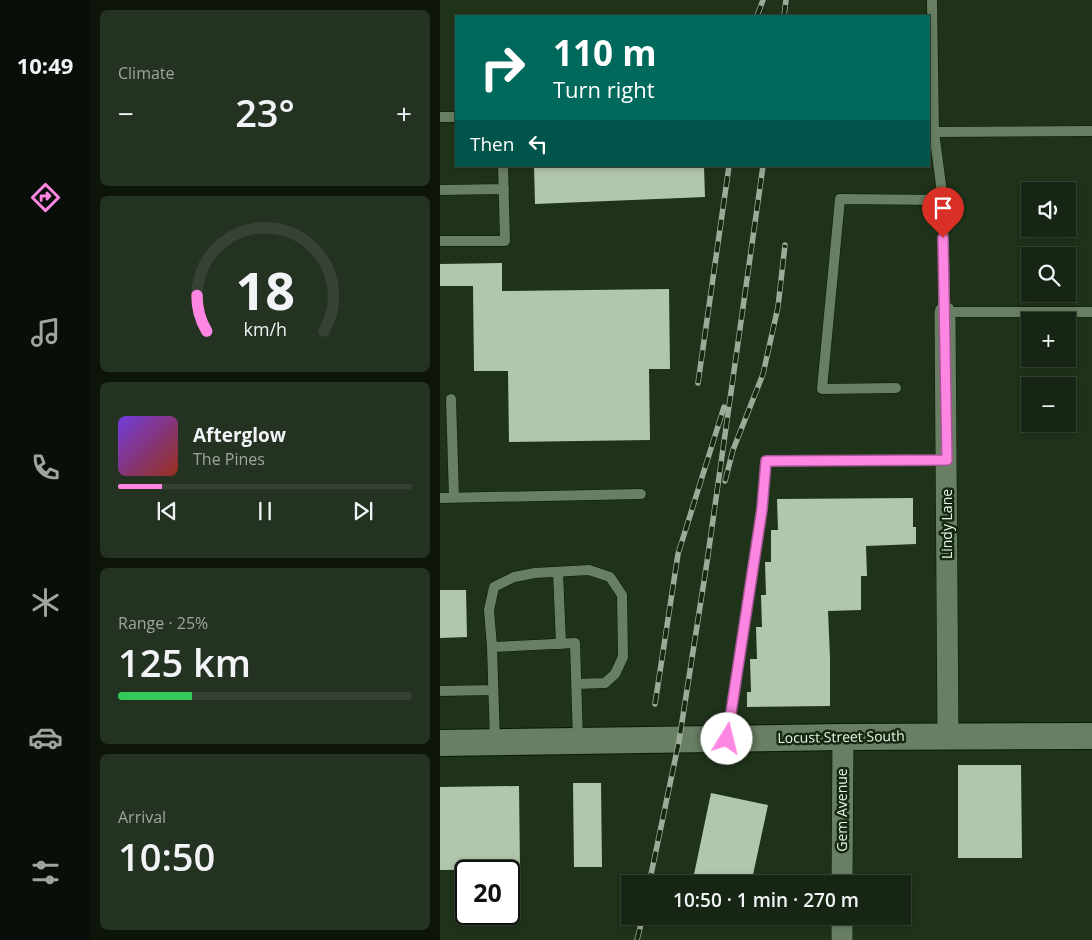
<!DOCTYPE html>
<html lang="en">
<head>
<meta charset="utf-8">
<style>
	body { margin:0; font-family:"Open Sans",sans-serif; background:#243222; color:#f1f3f6; height:100vh; display:flex; flex-direction:column; font-size:19px; white-space:nowrap }
	* { box-sizing:border-box; margin:0 }
	p { font-size:16px; color:#9ea5a0 }
	.icon { flex:none; width:28px; height:28px; fill:none; stroke:currentColor; stroke-width:2; stroke-linecap:round; stroke-linejoin:round }
	.map { position:relative; flex:1; overflow:hidden }
	.side { display:flex; flex-direction:column; gap:10px; padding:10px; background:#0d150b; width:350px }
	.side>* { flex:none }
	.banner { position:absolute; left:15px; top:15px; width:475px; height:152px; border-radius:0px; box-shadow:0 2px 8px #0003,0 0 0 1px #364334; background:#00695c; color:#fff; overflow:hidden }
	.tools { position:absolute; left:581px; top:182px; display:grid; gap:10px }
	.tools a { display:grid; place-items:center; width:55px; height:55px; border-radius:0px; background:#172614; box-shadow:0 2px 8px #0003,0 0 0 1px #364334; font-size:25px }
	.speed { position:absolute; left:15px; top:860px; display:flex; gap:10px; font-size:25px; font-weight:700; text-align:center }
	.speed>* { display:grid; place-content:center; width:65px; height:65px; border-radius:50%; background:#172614; box-shadow:0 2px 8px #0003,0 0 0 1px #364334; line-height:1 }
	.speed .limit { border:2px solid #111; border-radius:8px; background:#fff; color:#111 }
	.pin { position:absolute; display:grid; place-items:center; width:42px; height:42px; color:#fff; margin:-51px -21px; border-radius:50% 50% 50% 0; rotate:-45deg; box-shadow:0 0 5px #0007 }
	.pin .icon { rotate:45deg }
	.me { position:absolute; width:55px; margin:-28px; rotate:9deg; stroke-linejoin:round; filter:drop-shadow(0 0 4px #0008) }
	.turn { display:flex; align-items:center; gap:18px; height:105px; padding:0 15px; font-size:22px }
	.turn .icon { width:65px; height:65px; stroke-width:2.5 }
	.turn b { display:block; font-size:35px; line-height:42px }
	.then { display:flex; align-items:center; height:48px; padding:0 15px; background:#0003; gap:10px; font-size:19px }
	.big { font-size:38px; font-weight:600; line-height:1.1 }
	.side .tile { flex:1; display:flex; flex-direction:column; justify-content:center; gap:8px; min-width:0; padding:0 18px; border-radius:8px; background:#243222 }
	.side .dial { align-items:center; gap:0 }
	.dial svg { height:130px; overflow:visible; fill:none; stroke:#364334; stroke-width:7; stroke-linecap:round; text-anchor:middle }
	.dial text { fill:#f1f3f6; stroke:none }
	.song { display:flex; align-items:center; gap:15px }
	.cover { width:60px; height:60px; border-radius:8px; background:linear-gradient(135deg,hsl(260 70% 55%),hsl(10 70% 35%)) }
	.played { height:5px; border-radius:2px; background:linear-gradient(90deg,#fd86e2 15%,#364334 15%) }
	.keys { display:flex; justify-content:space-around; direction:ltr }
	.heat { display:flex; justify-content:space-between; align-items:center; font-size:28px; direction:ltr }
	.charge { height:8px; border-radius:4px; background:linear-gradient(90deg,#34c759 25%,#364334 0) }
	.trip { position:absolute; left:181px; top:875px; width:290px; height:50px; border-radius:0px; background:#172614; box-shadow:0 2px 8px #0003,0 0 0 1px #364334; font-weight:600; line-height:50px; text-align:center }
	main { display:flex; flex:1; min-height:0 }
	.dock { display:flex; flex-direction:column; width:90px; justify-content:space-around; align-items:center; background:#090f08; color:#9ea5a0 }
	.dock .icon { width:35px; height:35px }
	.dock .current { color:#fd86e2 }
	.dock b { font-size:22px; color:#f1f3f6 }
	.map>svg:first-child { display:block }
</style>
</head>
<body>
<main>
<nav class="dock">
<b>10:49</b>
<svg class="icon current" aria-label="directions" viewBox="0 0 24 24"><path d="M12 3l9 9-9 9-9-9zM9 14v-3h6M13 9l2 2-2 2"/></svg>
<svg class="icon" aria-label="music" viewBox="0 0 24 24"><path d="M9 18V5l10-2v13"/><circle cx="6" cy="18" r="3"/><circle cx="16" cy="16" r="3"/></svg>
<svg class="icon" aria-label="phone" viewBox="0 0 24 24"><path d="M5 4h4l2 5-3 2q2 4 5 5l2-3 5 2v4C11 20 4 13 5 4z"/></svg>
<svg class="icon" aria-label="climate" viewBox="0 0 24 24"><path d="M12 3v18M4 7l16 10M4 17L20 7"/></svg>
<svg class="icon" aria-label="car" viewBox="0 0 24 24"><path d="M5 17H2v-5l4-1 3-4h7l3 4 3 1v5h-3M9 17h6M6 11h13"/><circle cx="7" cy="17" r="2"/><circle cx="17" cy="17" r="2"/></svg>
<svg class="icon" aria-label="filters" viewBox="0 0 24 24"><path d="M4 7h16M4 17h16"/><circle cx="9" cy="7" r="2"/><circle cx="15" cy="17" r="2"/></svg>
</nav>
<section class="side">
<div class="tile"><p>Climate</p>
<div class="heat"><a>−</a><b class="big">23°</b><a>+</a></div>
</div>
<div class="tile dial"><svg viewBox="0 0 100 80">
<path d="M14 69A42 42 0 1 1 86 69"/>
<path d="M14 69A42 42 0 0 1 8 47" stroke="#fd86e2"/>
<text x="50" y="56" font-size="32" font-weight="700">18</text>
<text x="50" y="72" font-size="11">km/h</text>
</svg></div>
<div class="tile">
<div class="song"><i class="cover"></i><div><b>Afterglow</b><p>The Pines</p></div></div>
<div class="played"></div>
<div class="keys"><svg class="icon" aria-label="previous" viewBox="0 0 24 24"><path d="M18 5L8 12l10 7zM5 5v14"/></svg><svg class="icon" aria-label="pause" viewBox="0 0 24 24"><path d="M8 5v14M16 5v14"/></svg><svg class="icon" aria-label="next" viewBox="0 0 24 24"><path d="M6 5l10 7-10 7zM19 5v14"/></svg></div>
</div>
<div class="tile"><p>Range · 25%</p><b class="big">125 km</b><div class="charge"></div></div>
<div class="tile"><p>Arrival</p><b class="big">10:50</b></div>
</section>
<div class="map">
<svg width="652" height="940" viewBox="0 0 652 940">
	<rect width="100%" height="100%" fill="#1f331a"/>
	<path fill="#b1c7ac" d="M94 166H264L265 197 95 204Z
		M62 263V291L229 289 230 369H209L210 440 69 442 68 371H34L33 286H0V264Z
		M473 498V527H476V544L426 546 427 576H421V610L388 611 390 658V706L307 707V692H311L310 659H317L316 627H322L321 595H326L325 562H331V530H338L337 499Z
		M0 590H26L27 637 0 638Z
		M518 765H581L582 858H518Z
		M133 783H161L162 867H134Z
		M79 786 80 869 0 870V787Z
		M271 793 328 805 311 884H252Z"/>
	<g fill="none" stroke-linecap="round" stroke-linejoin="round">
		<g stroke="#081a04" stroke-width="11">
			<path id="service" d="M492 0 494 132 503 200
				M0 117H16
				M494 132 652 131
				M0 190 64 189
				M0 241H65L63 166
				M456 388 382 389 400 199 503 200 505 312H652
				M11 399 14 498
				M0 498 201 494
				M118 572 121 644
				M52 647 49 610 54 587 74 577 95 573 149 570 170 577 182 595 183 657 175 674 165 683 136 684
				M0 691 53 690
				M287 739 322 509 326 461 507 460
				M55 742 52 647 135 643 138 741"/>
		</g>
		<g stroke="#081a04" stroke-width="22">
			<path id="minor" d="M505 312 508 736
				M402 884 403 737
				M402 940V916"/>
		</g>
		<g stroke="#081a04" stroke-width="28">
			<path id="tertiary" d="M0 743 403 737 652 736"/>
		</g>
		<use href="#service" stroke="#697f63" stroke-width="10"/>
		<use href="#minor" stroke="#697f63" stroke-width="21"/>
		<use href="#tertiary" stroke="#697f63" stroke-width="26"/>
		<g stroke="#9cac99" stroke-width="5.5">
			<path id="rail" d="M317 16 323 0
				M344 16 346 0
				M258 383 289 166
				M285 481 293 450 323 374 338 307 345 245
				M215 704 238 554 284 407
				M209 884 239 741 267 562 323 166
				M197 940 203 916"/>
		</g>
		<use href="#rail" stroke="#152911" stroke-width="4" stroke-dasharray="11" stroke-linecap="butt"/>
	</g>
	<g fill="none" stroke-linecap="round" stroke-linejoin="round">
		<g stroke="#a45793" stroke-width="12">
			<path id="route" d="M287 739 322 509 326 461 507 460 503 238"/>
		</g>
		<use href="#route" stroke="#fd86e2" stroke-width="9"/>
	</g>
	<g text-anchor="middle" stroke-width="5" stroke-linejoin="round" paint-order="stroke">
		<g font-size="14" fill="#e8f5e5" stroke="#152911">
			<text transform="translate(507 524) rotate(-90)" y="5">Lindy Lane</text>
			<text transform="translate(401 737) rotate(-1)" y="5">Locust Street South</text>
			<text transform="translate(402 810) rotate(-90)" y="5">Gem Avenue</text>
		</g>
	</g>
</svg>
<div class="tools">
<a><svg class="icon" aria-label="sound" viewBox="0 0 24 24"><path d="M4 9h4l5-4v14l-5-4H4zM17 9q2 3 0 6"/></svg></a>
<a><svg class="icon" aria-label="search" viewBox="0 0 24 24"><circle cx="10" cy="10" r="6"/><path d="M15 15l6 6"/></svg></a>
<a>+</a>
<a>−</a>
</div>
<div class="speed"><div class="limit">20</div></div>
<div class="pin" style="left:503px;top:238px;background:#d93025"><svg class="icon" aria-label="arrive" viewBox="0 0 24 24"><path d="M6 21V4h12l-3 4 3 4H6"/></svg></div>
<svg class="me" style="left:287px;top:739px" viewBox="-20 -20 40 40"><circle r="19" fill="#fff"/><path d="M0-13L10 11 0 6-10 11z" fill="#fd86e2"/></svg>
<div class="trip">10:50 · 1 min · 270 m</div>
<div class="banner">
<div class="turn"><svg class="icon" aria-label="right" viewBox="0 0 24 24"><path d="M7 20v-9h11M14 6l5 5-5 5"/></svg><div><b>110 m</b>Turn right</div></div>
<div class="then">Then<svg class="icon" aria-label="left" viewBox="0 0 24 24"><path d="M17 20v-9H6M10 6l-5 5 5 5"/></svg></div>
</div>
</div>
</main>
</body>
</html>
